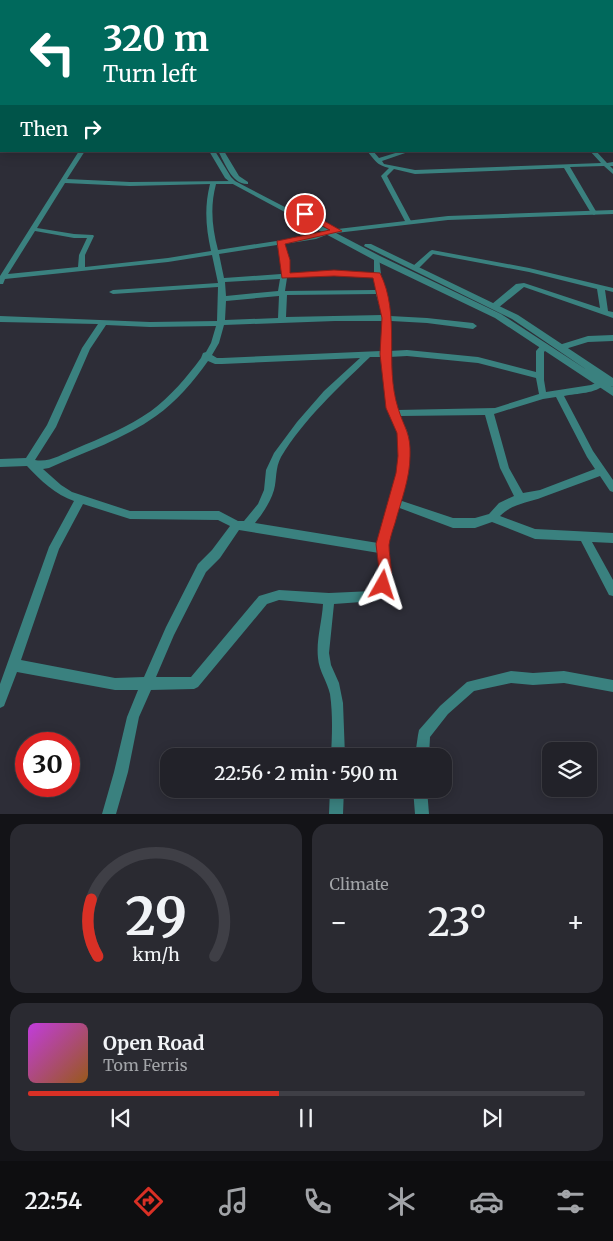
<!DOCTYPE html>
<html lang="en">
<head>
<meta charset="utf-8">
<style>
	body { margin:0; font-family:Merriweather,serif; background:#2a2a31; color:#f1f3f6; height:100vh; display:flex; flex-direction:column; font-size:19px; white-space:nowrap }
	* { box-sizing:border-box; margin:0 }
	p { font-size:16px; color:#a2a4a8 }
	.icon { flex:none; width:28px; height:28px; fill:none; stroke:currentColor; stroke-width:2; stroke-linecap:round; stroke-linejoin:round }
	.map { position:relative; height:814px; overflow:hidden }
	.side { display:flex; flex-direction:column; gap:10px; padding:10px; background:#131317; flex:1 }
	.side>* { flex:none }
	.banner { position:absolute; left:0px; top:0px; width:614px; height:152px; box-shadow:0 2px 12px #0003,0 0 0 1px #3f3f46; background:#00695c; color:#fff; overflow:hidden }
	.tools { position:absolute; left:542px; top:742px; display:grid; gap:10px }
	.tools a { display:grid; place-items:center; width:55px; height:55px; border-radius:10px; background:#222229; box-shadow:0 2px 12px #0003,0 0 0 1px #3f3f46; font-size:25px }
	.speed { position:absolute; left:15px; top:732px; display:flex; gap:10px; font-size:25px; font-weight:700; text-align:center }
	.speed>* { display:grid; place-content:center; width:65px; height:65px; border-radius:50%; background:#222229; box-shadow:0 2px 12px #0003,0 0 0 1px #3f3f46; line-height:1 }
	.speed .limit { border:8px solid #d22; background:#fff; color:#111 }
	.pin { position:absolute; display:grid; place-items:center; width:42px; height:42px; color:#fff; margin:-21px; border:2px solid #fff; border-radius:50%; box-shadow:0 1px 5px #0007 }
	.me { position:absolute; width:55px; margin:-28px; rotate:6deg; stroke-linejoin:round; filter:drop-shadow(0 0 4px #0008) }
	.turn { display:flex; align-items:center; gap:18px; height:105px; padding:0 20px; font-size:22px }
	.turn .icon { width:65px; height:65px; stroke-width:2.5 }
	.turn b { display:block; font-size:35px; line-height:42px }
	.then { display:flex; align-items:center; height:48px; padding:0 20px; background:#0003; gap:10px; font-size:19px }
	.big { font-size:38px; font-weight:600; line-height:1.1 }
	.side .widget { flex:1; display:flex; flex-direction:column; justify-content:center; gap:8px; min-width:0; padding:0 18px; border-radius:15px; background:#2a2a31 }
	.side .dial { align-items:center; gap:0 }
	.dial svg { height:130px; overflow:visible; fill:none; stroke:#3f3f46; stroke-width:7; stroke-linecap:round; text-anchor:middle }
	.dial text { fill:#f1f3f6; stroke:none }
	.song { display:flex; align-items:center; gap:15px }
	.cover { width:60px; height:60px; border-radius:8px; background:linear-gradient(135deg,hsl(290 70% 55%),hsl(30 70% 35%)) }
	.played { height:5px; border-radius:2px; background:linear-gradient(90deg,#d93025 45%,#3f3f46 45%) }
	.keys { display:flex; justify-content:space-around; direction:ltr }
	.heat { display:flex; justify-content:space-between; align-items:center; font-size:28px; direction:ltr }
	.side .tiles { flex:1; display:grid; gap:10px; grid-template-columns:1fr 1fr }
	.widget:last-child { grid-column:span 2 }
	.trip { position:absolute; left:160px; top:748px; width:292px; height:50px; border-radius:15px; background:#222229; box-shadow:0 2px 12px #0003,0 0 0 1px #3f3f46; font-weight:600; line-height:50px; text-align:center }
	.tabs { display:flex; height:80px; justify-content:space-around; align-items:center; background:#0e0e10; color:#a2a4a8 }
	.tabs .icon { width:35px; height:35px }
	.tabs .on { color:#d93025 }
	.tabs b { font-size:22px; color:#f1f3f6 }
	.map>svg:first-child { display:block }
</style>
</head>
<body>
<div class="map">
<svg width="613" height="814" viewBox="0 0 613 814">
	<rect width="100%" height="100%" fill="#2d2d37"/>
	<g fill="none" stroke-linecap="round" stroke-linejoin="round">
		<path fill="#3a817f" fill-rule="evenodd" d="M154 0H159L160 1H156Z
			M399 0H404L405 1H401Z
			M606 0H613V2L607 1Z
			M0 47H1V50H0Z
			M0 70H1V72H0Z
			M612 79H613V81H612Z
			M612 87H613V89H612Z
			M612 111H613V113H612Z
			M1 135V139L0 140V136Z
			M79 151H85L67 179 130 182 235 181V183L233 184H216C210 207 212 227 218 250L315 235 327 231H331V233L316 239 284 244 289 267 288 274 334 271 374 273V258L375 257H379L383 292 390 316 427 318 473 323 477 326 473 329 427 323 391 321 389 351 407 350 478 357 536 372V351L542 344 545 343 549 346 544 352V380L546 392 591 385 601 381 604 382 605 384C596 394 577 393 564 396L593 451 613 480V492L610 491 600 476C581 483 562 490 543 497 528 503 513 503 500 516L535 529 613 533V543L592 542 613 580V596L609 595 581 541 535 539 492 522 475 528H453L397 507 389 536 388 544 391 569 389 585 384 596 375 601 334 604 329 653 331 665 339 683 343 703 345 756H331C332 736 333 715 330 694 327 681 319 671 318 658 316 640 322 622 323 604L279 600 267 604 198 687 194 689 151 690 139 717 128 772 116 814H102L114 772 127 717 138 690H115L17 672 4 706 0 708V684L49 547 74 501C56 495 40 480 27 466L0 467V459L26 458 47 425 82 348 98 324 0 322V316L150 322 217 321 218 287 113 294 109 292 113 290 218 283 212 255 168 262 5 279 3 284H0V276ZM65 183 130 186 210 184C204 208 206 228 211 251L168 258 85 267V255L94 236 93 235 74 234 37 228ZM35 231 74 238H87L79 255 78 267 8 274ZM277 245 283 267 281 274 224 278 219 254ZM334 275 375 277V290L285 291 287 278ZM280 279 278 291 226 296 225 282ZM376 294 382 315 286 317 287 295ZM279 296 278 318 225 320 226 301ZM335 321H383L381 351 222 358H217L212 355 219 343 224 325ZM106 325 150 327 216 326 211 343 206 352 203 353 201 358C187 377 170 397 151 411 128 427 101 438 75 449 62 454 49 463 35 460L56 427 90 349ZM407 356 478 363 536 378 539 394 495 408 397 410 389 357ZM370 357H381L388 408 398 433 399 456 397 473 378 543 255 523C263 513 270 503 274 490 277 479 275 468 281 457 304 419 338 388 370 357ZM360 358 324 391 297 422 274 453 266 470 264 490 258 504 244 521H238L219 511H130L72 492 61 485 43 469 49 468C85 452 124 439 156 416 176 402 194 381 208 361L215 364H222ZM556 397 587 457 595 469 540 490 523 493 509 468 494 414 543 399ZM485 415 500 468 514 496 499 503 489 514 475 518H453L399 500C405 479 414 452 407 431 405 426 402 421 400 416ZM83 504 130 519 218 520 230 526 212 550 198 564 166 627 144 677 115 678 21 660 59 549ZM239 530 379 553C380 565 383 582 373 591L329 593 279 590 259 596 191 677H156L174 635 206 572 220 558Z
			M367 151H373L379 158 402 151H411L382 161 384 164 415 170 601 163 590 151H596L607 163 613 162V166H610L613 169V174L604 166 570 167 597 213 594 215 591 213 564 168 415 174 394 169 387 176 411 221 408 223 405 221 381 176 389 168C376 165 375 160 367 151Z
			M432 250 529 268 613 288V292L605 290 608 311 613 312V318L524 287 498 308H492V304L516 284 524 283 600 308 597 289 529 272 433 254 417 270H413V266L430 251Z
			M613 335V341L588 342 562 350 558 347 559 345 588 336Z
			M511 671 533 673 564 671 613 680V692L564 683 533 685 511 683 474 691 448 714 430 737 429 756H415L418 735 419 730 440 706 467 682Z
			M330 789H344L343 814H329Z
			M413 789H427L429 814H415Z"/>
		<path fill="#3a817f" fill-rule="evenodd" d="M0 92H1V96H0Z
			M0 142H1V146H0Z
			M209 151H215L231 177 235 181 329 230 448 216 613 210V214L448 220 336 233 380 256 501 314 587 370 512 319 364 246 365 244H371L518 315 613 378V387L611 386 613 387V396L495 318 374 260 231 183 225 178Z
			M218 151H224L239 176 248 182V184C232 185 225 163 218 151Z"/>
		<path fill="#2db0ad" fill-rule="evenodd" d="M0 24H1V26H0Z"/>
		<path stroke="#c6c6ce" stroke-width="1" stroke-dasharray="4 4" stroke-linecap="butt" d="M552 1 557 0"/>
	</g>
	<path fill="#d93025" stroke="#8d1f18" d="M302 212H308L342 231 285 244 290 260V273L334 270 380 273C401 315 384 364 398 408 404 428 411 433 410 456 410 478 401 501 395 523 393 529 390 538 389 545 389 561 395 574 388 590L383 592 378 590 376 585 379 569 376 544 396 473 398 456 397 433 386 408 380 354 382 318 373 278 334 276 282 278 277 241 330 230 302 215Z"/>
</svg>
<div class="tools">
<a><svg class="icon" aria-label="layers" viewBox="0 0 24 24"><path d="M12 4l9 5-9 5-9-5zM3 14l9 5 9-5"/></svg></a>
</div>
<div class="speed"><div class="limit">30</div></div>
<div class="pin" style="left:305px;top:214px;background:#d93025"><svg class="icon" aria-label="arrive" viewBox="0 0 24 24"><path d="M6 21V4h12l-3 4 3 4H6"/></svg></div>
<svg class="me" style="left:383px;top:585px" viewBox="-20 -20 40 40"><path d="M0-17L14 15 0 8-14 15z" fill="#d93025" stroke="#fff" stroke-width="4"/></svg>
<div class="trip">22:56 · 2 min · 590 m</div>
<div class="banner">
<div class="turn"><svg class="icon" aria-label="left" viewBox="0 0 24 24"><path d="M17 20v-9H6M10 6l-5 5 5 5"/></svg><div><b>320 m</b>Turn left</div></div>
<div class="then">Then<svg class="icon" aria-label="right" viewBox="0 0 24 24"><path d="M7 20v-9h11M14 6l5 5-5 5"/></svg></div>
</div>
</div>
<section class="side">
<div class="tiles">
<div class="widget dial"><svg viewBox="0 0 100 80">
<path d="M14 69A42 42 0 1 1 86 69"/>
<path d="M14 69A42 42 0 0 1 10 34" stroke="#d93025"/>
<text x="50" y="56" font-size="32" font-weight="700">29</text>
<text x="50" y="72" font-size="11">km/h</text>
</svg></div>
<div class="widget"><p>Climate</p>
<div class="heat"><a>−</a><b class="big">23°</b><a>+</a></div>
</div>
<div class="widget">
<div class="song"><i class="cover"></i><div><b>Open Road</b><p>Tom Ferris</p></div></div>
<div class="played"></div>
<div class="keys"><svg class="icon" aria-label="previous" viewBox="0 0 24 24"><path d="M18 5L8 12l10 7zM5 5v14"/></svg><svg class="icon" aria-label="pause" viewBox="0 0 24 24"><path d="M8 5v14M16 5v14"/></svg><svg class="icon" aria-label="next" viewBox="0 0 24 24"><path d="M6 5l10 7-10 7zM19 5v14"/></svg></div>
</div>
</div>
</section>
<nav class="tabs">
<b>22:54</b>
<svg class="icon on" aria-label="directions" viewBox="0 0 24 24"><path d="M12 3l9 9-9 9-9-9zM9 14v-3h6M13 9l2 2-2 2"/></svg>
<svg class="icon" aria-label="music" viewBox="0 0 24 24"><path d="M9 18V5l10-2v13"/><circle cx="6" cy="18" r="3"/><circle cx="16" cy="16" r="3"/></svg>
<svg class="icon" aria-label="phone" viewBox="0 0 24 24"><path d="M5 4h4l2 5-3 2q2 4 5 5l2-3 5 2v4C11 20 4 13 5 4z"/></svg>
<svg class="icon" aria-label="climate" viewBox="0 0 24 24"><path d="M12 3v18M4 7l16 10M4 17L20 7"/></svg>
<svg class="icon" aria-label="car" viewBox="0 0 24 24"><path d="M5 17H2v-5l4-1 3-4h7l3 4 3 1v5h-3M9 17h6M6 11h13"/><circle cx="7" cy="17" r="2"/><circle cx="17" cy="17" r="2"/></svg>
<svg class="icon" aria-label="filters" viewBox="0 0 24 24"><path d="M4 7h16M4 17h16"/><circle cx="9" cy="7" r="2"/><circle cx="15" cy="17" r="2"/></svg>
</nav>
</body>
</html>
